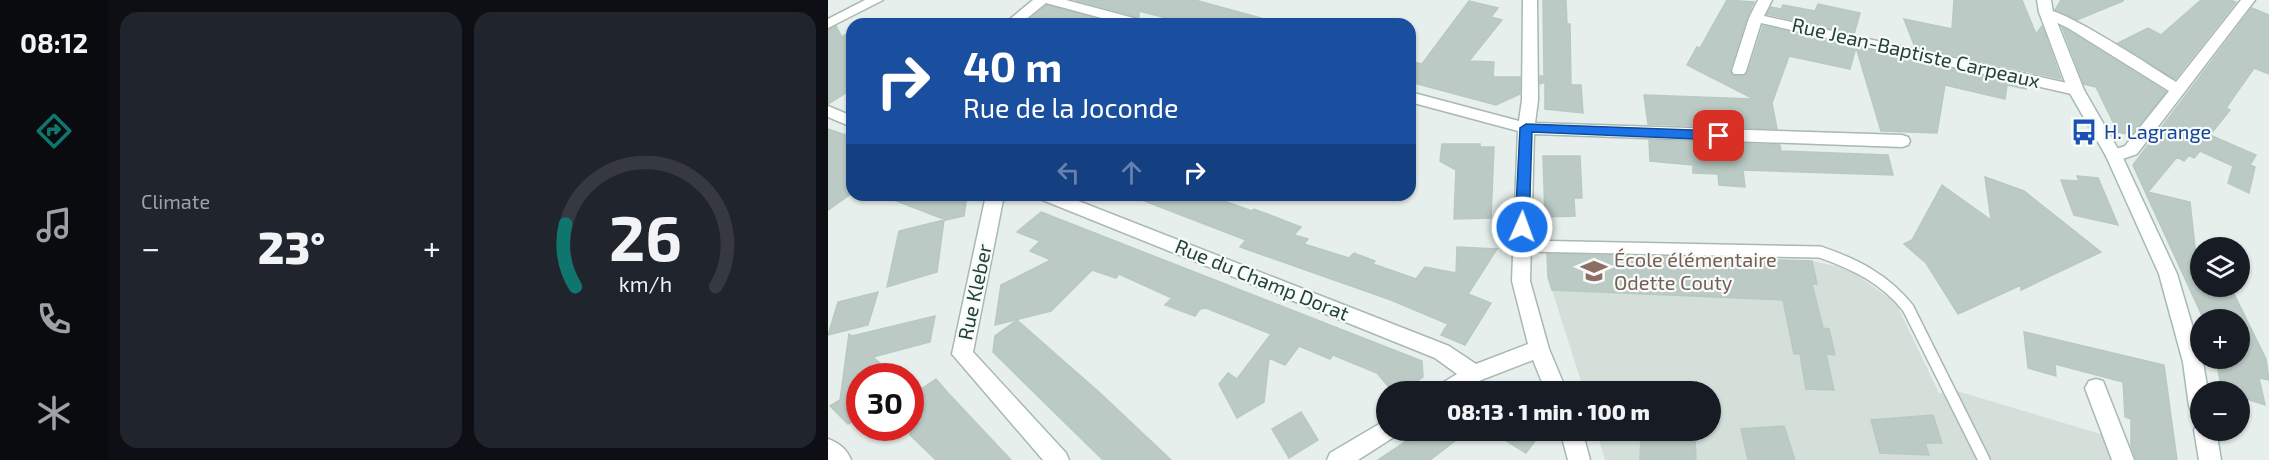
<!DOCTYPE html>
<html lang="en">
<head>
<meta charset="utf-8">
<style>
	body { margin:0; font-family:"Exo 2",sans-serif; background:#20242c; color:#f1f3f6; height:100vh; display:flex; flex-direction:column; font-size:22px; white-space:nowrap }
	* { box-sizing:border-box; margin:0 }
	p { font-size:20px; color:#9ea1a6 }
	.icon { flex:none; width:33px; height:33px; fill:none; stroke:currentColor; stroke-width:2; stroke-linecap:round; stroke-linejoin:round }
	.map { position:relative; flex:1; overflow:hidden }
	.details { display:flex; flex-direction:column; gap:12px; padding:12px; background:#0d0f14; width:720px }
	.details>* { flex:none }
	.top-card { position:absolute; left:18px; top:18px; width:570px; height:183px; border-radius:18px; box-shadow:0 2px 4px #0004; background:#1a4fa0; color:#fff; overflow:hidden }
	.tools { position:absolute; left:1362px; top:237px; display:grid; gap:12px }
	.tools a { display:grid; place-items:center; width:60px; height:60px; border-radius:50%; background:#171b24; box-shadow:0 2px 4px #0004; font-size:30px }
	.speed { position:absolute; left:18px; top:363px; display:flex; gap:12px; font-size:30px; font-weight:700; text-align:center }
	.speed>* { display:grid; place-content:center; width:78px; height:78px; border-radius:50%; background:#171b24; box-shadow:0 2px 4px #0004; line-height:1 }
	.speed .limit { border:9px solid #d22; background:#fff; color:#111 }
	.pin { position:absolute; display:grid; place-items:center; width:51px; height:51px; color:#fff; margin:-26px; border-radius:12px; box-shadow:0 3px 9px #0006 }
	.me { position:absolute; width:66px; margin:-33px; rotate:2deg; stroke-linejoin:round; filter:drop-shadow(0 0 4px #0008) }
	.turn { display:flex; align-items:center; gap:21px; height:126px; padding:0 18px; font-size:27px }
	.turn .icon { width:78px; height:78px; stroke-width:2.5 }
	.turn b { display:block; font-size:42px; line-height:51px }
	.lanes { display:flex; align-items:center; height:57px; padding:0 18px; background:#0003; justify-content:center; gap:30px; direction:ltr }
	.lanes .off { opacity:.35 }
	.big { font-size:45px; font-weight:800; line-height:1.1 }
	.details .tile { flex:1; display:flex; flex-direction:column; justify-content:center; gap:9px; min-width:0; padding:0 21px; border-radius:18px; background:#20242c }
	.details .dial { align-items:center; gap:0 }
	.dial svg { height:156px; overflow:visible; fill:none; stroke:#363941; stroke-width:7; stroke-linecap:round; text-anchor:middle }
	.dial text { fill:#f1f3f6; stroke:none }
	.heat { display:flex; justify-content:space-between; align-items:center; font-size:33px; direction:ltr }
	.details .tiles { flex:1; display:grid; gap:12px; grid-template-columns:repeat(2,1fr) }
	.trip { position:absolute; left:548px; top:381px; width:345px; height:60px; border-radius:30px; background:#171b24; box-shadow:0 2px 4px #0004; font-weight:800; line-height:60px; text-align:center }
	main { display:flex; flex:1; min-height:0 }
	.tab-bar { display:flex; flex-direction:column; width:108px; justify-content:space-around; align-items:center; background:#090b0e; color:#9ea1a6 }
	.tab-bar .icon { width:42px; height:42px }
	.tab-bar .selected { color:#0f766e }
	.tab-bar b { font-size:27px; color:#f1f3f6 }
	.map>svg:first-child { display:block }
</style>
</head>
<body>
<main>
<nav class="tab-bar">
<b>08:12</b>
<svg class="icon selected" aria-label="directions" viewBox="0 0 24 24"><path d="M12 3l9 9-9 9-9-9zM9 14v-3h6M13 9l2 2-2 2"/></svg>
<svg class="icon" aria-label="music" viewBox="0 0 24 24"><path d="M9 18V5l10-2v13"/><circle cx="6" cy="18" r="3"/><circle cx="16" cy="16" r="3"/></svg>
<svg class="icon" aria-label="phone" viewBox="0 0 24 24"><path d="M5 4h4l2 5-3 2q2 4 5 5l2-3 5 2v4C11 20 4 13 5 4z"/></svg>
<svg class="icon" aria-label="climate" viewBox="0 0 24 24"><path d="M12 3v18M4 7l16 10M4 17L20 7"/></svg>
</nav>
<section class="details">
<div class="tiles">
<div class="tile"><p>Climate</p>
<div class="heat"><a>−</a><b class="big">23°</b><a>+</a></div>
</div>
<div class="tile dial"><svg viewBox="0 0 100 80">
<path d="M14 69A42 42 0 1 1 86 69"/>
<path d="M14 69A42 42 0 0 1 9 37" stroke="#0f766e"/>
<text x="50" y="56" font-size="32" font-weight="700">26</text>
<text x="50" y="72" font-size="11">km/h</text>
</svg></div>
</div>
</section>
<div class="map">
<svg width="1441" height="460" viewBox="0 0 1441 460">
	<rect width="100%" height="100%" fill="#e6efeb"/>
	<path fill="#d4dfda" d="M719 251 984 261 1021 269 1068 303 1111 393 1129 391 1276 435 1286 460H777L768 431 882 430V392L756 391 724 290Z"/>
	<path fill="#bbcac4" stroke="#b8c9c2" stroke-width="1.5" d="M247 0H367L433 18 432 24H362L311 11V17Z
		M715 0H738L739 24H742L743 85H753L755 113 717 109V82L712 84V76H716Z
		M899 0 926 2 919 17 902 70 904 75 916 76 920 72 935 26 1028 47 1022 69 961 56 944 103 949 129 820 124 816 95 926 99 859 65 869 47 872 48Z
		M1126 0H1194L1208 34 1214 26 1233 79 1087 47 1076 19 1124 29Z
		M1233 0H1295V1L1249 20 1227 10Z
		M1373 0H1402L1408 2 1347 79 1290 43 1320 28 1333 35Z
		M641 1 670 8 663 17 674 20 641 61 666 62 665 77H692V94L668 105 582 82V61L594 64Z
		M990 4 1032 13 1026 34 939 14 943 7 953 9 955 5 987 11Z
		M219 5 287 24H196Z
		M1424 8 1441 15V74L1426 68 1398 108 1402 110 1382 135 1428 155 1422 165 1427 167 1421 193 1400 183 1405 166 1372 151 1366 158 1361 155 1356 161 1349 157 1320 192 1362 202 1372 292 1374 286H1402L1438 359 1441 380 1431 378 1437 405 1412 397V392H1394L1388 358H1412V320H1376L1305 165Z
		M8 26 14 37 24 30V89L0 104V30Z
		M1234 27 1338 92 1303 135 1290 132 1268 87 1256 84Z
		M1028 47 1198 86V89L1179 85 1177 99 1117 85 1109 133 1053 131Z
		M0 129 24 137V193L0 210Z
		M821 140 952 145 953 151 1060 155 1065 175 915 170 917 187 891 185 890 174 865 173V165L822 161Z
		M614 144H652V147H666L663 218 626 219 628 170 612 161Z
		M715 156H752L754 198H746L747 216 717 217Z
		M1249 176 1270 178 1290 225 1246 215 1233 180 1251 181Z
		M1157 177 1196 191 1273 252 1193 290V285L1130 314 1098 263 1076 244 1084 240 1114 185 1163 220Z
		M58 195H139L136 216 118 220 58 197Z
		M306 195H379L424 211 426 209 473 227 466 235 480 239 476 244 521 258 526 253 547 261 545 264 588 279 597 267 628 273 629 247 669 249 640 294 663 303 637 345 613 335 620 324 563 300 412 247 418 240 306 197Z
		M213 212 594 361 595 377 571 392H565L549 373 505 355 502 359 471 346 457 365 441 358 436 402 409 418 391 384 400 373 409 379 443 334 378 308 372 309 367 316 337 305 344 298 291 274 288 278 264 270 223 311 167 325 173 285 223 260 202 251 212 241 189 232Z
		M116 220 109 272 59 287 71 231Z
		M719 254 984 261 989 284H984L995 328 1001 329 1007 355 998 354 1006 390 978 389 972 354H966L955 300 724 290 720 277Z
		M50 292 40 325 0 335 10 302Z
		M107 316 102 342 45 357 66 376H32V417L20 424 2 406 12 400 21 334 24 336Z
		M189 320 272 393 343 460H275L165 352 167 336Z
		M1196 332 1336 365 1349 460H1308L1303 445V419L1297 417 1295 382 1227 364 1228 376 1200 368Z
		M108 379 120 393 183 460H108L82 435V397Z
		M473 412 490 440 461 458 444 429Z
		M1105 415 1114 443H1097L1101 455 1052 453 1043 420Z
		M956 426 967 460H920L913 429Z
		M595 430H641L602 460H550Z
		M661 430H715L698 453Z
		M813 436 867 438 868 460H812Z"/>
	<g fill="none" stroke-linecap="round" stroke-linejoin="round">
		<g stroke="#a8b8b2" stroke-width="14">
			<path id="lane" d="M694 246 992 252C1027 264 1057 279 1080 308L1156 460"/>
		</g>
		<g stroke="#a8b8b2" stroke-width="3">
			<path id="street" d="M37 0H55L0 28V19Z
				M205 0H238L317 21 319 24H296L218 3 192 24H176Z
				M695 0H709L710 100 707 123 1074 135 1080 137 1082 141 1080 145 1074 147 706 134 702 281 721 349 739 392H718L705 360 653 380 636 392H608L611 385 629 374 607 358 212 199 209 195H235L621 346 648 364 700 344 684 281 690 131 582 102V92L691 121 694 100Z
				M930 0H944L936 16 1248 85 1256 90 1248 95 933 23 918 71 916 74H906L904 71 921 18Z
				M1413 0H1427L1309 154 1286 162 1280 160 1278 156 1280 152 1297 146 1341 91 1240 28 1213 15 1211 12 1213 9C1231 5 1327 69 1348 82Z
				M0 106 24 116V127L0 117Z
				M158 195H176L145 352 238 453 241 460H215L124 354Z
				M1268 379 1275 381 1306 460H1284L1257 388 1261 381Z
				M558 420V430H569L566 437 530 460H499L502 453Z
				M732 430H754L762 460H740Z
				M0 439C11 443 19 449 23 460H0Z"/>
		</g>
		<g stroke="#a4bbb3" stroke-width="3">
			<path id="secondary" d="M1209 0H1223L1225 12 1256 90 1294 156 1349 274 1375 362 1380 392H1372V415L1364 413 1361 406 1355 362 1331 274 1278 156 1240 90 1211 12Z
				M1372 422V430H1388L1393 460H1371L1366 430 1369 423Z"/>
		</g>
		<use href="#lane" stroke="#fff" stroke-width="11"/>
		<use href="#street" fill="#fff" fill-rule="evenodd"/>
		<use href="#secondary" fill="#fff" fill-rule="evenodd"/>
	</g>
	<path fill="#1a73e8" stroke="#114b97" stroke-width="1.5" d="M698 124 891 131 897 136 891 140 704 132 701 227 694 232 687 227 692 128Z"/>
	<defs>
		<g id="bus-bare" transform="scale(2.07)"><path d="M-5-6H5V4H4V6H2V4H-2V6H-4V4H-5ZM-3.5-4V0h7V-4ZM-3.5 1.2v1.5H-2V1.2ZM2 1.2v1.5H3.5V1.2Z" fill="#1a4fb4" stroke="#f7fbf9" stroke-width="2.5" paint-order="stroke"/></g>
		<g id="school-bare" transform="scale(2.07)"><path d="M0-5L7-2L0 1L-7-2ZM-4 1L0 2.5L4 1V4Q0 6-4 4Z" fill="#8d6e63" stroke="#f7fbf9" stroke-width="2.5" paint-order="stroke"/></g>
	</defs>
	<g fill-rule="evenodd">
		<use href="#bus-bare" x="1256" y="132"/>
		<use href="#school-bare" x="766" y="271"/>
	</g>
	<g text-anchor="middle" stroke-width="4.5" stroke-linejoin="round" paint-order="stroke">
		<g font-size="20" fill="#24423a" stroke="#f7fbf9">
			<text transform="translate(1088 53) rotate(13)" y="7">Rue Jean-Baptiste Carpeaux</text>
			<text transform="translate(434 280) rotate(22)" y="7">Rue du Champ Dorat</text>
			<text transform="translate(147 292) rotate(-78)" y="7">Rue Kleber</text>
		</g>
		<g font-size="20" fill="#164399" stroke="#f7fbf9" text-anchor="start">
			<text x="1276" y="139">H. Lagrange</text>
		</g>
		<g font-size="20" fill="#785e54" stroke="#f7fbf9" text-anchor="start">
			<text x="786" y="267">École élémentaire<tspan x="786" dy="23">Odette Couty</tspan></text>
		</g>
	</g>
</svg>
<div class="tools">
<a><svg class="icon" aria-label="layers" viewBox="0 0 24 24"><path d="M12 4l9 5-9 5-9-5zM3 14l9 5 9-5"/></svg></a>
<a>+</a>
<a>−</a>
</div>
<div class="speed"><div class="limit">30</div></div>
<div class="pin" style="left:891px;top:136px;background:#d93025"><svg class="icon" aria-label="arrive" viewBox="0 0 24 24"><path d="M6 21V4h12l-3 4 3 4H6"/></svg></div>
<svg class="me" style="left:694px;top:227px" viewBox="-20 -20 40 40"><circle r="17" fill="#1a73e8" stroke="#fff" stroke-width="3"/><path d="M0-11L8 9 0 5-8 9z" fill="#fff"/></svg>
<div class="trip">08:13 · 1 min · 100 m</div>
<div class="top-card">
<div class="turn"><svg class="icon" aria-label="right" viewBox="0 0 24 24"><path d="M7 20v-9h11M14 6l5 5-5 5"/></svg><div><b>40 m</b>Rue de la Joconde</div></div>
<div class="lanes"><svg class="icon off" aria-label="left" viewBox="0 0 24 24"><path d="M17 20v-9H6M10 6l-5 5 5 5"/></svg><svg class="icon off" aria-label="ahead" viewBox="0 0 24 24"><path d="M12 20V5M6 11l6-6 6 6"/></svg><svg class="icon" aria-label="right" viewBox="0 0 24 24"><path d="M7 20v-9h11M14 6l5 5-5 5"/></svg></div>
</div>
</div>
</main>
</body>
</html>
